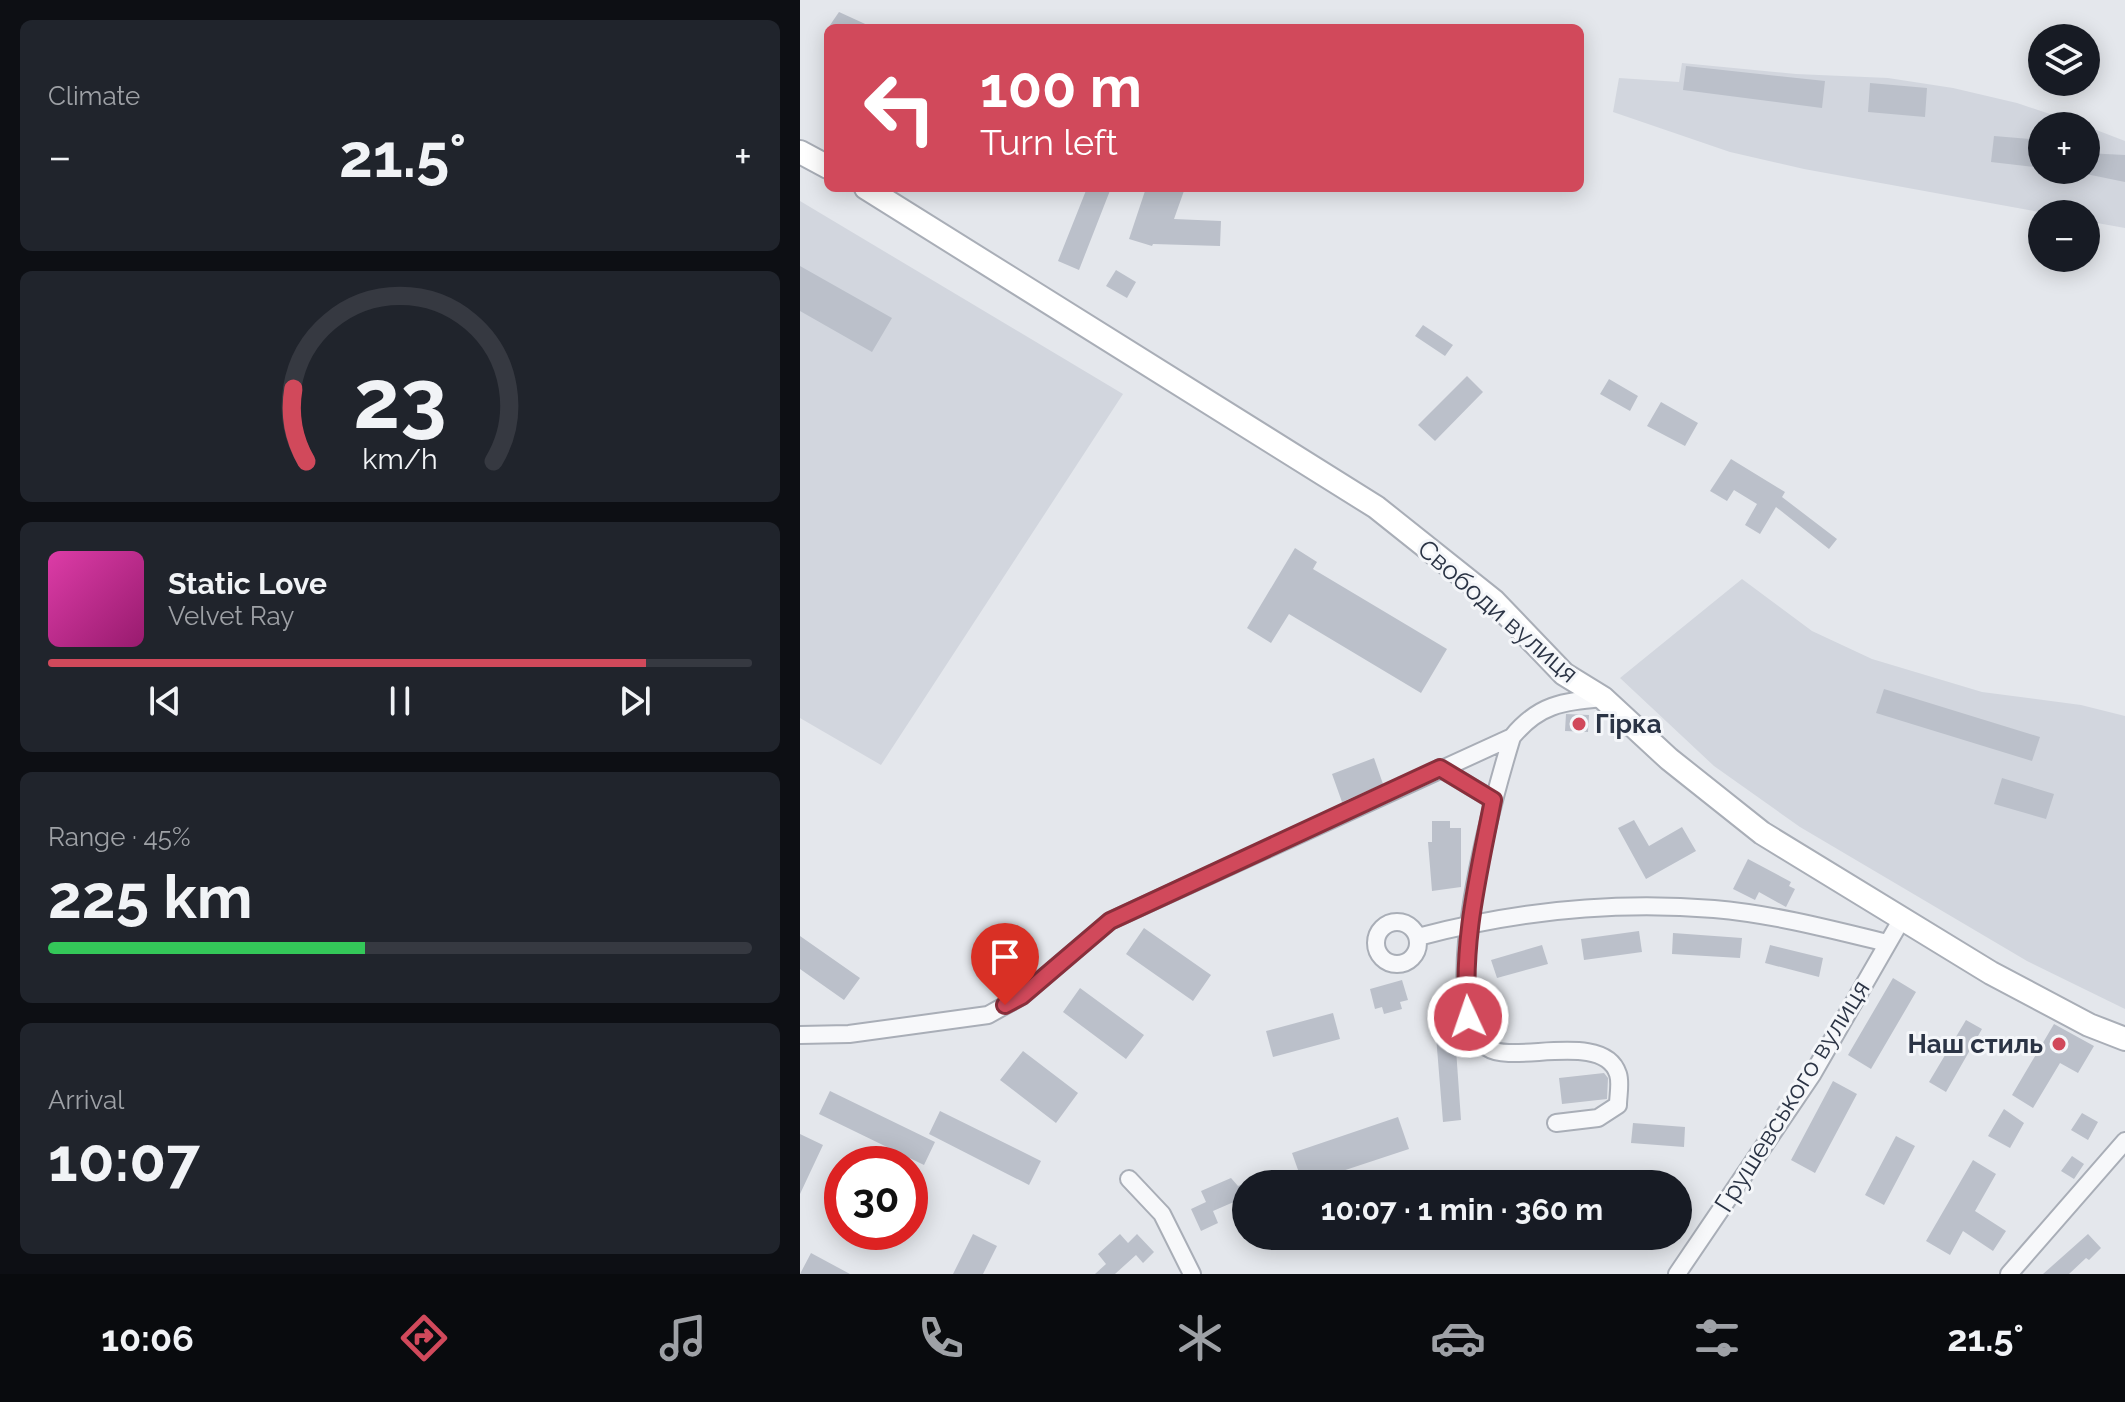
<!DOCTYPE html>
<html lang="en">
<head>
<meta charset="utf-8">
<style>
	body { margin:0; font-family:Raleway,sans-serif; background:#20242c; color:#f1f3f6; height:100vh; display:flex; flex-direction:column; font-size:30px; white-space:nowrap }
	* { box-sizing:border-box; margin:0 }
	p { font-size:26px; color:#9ea1a6 }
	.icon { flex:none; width:44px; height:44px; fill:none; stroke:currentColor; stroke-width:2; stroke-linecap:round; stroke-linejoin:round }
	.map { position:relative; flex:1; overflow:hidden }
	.drawer { display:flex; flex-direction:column; gap:20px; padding:20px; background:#0d0f14; width:800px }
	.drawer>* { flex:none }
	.guide { position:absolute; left:24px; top:24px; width:760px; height:168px; border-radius:12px; box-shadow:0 4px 20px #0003; background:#d1495b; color:#fff; overflow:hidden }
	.tools { position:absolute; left:1228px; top:24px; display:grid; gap:16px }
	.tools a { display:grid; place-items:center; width:72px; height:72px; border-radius:50%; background:#171b24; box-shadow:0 4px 20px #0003; font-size:40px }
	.speed { position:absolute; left:24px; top:1146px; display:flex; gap:16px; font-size:40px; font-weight:700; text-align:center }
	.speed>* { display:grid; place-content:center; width:104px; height:104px; border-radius:50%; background:#171b24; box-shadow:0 4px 20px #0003; line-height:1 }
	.speed .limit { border:12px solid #d22; background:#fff; color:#111 }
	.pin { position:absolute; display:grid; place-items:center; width:68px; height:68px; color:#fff; margin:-82px -34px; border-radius:50% 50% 50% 0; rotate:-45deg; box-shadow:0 0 8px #0007 }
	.pin .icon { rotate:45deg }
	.me { position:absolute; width:88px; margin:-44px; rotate:357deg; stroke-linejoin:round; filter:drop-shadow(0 0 6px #0008) }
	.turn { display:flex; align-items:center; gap:28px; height:168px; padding:0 24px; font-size:36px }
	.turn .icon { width:104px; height:104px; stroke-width:2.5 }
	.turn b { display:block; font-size:56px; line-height:68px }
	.big { font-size:60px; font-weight:700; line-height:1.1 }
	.drawer .widget { flex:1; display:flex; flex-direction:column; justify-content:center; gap:12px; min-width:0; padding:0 28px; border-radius:12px; background:#20242c }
	.drawer .dial { align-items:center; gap:0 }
	.dial svg { height:208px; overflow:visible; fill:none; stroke:#363941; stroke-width:7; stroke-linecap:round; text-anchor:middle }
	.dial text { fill:#f1f3f6; stroke:none }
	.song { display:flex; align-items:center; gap:24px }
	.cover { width:96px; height:96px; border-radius:12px; background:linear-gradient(135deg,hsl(320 70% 55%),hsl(320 70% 35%)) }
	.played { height:8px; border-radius:4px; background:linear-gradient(90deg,#d1495b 85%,#363941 85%) }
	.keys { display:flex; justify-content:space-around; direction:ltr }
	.heat { display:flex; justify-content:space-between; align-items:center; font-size:44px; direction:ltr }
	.charge { height:12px; border-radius:6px; background:linear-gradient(90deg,#34c759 45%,#363941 0) }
	.trip { position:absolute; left:432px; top:1170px; width:460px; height:80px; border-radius:40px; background:#171b24; box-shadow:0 4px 20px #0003; font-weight:700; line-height:80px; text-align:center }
	.menu { display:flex; height:128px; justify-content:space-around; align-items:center; background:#090b0e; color:#9ea1a6 }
	.menu .icon { width:56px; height:56px }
	.menu .selected { color:#d1495b }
	.menu b { font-size:36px; color:#f1f3f6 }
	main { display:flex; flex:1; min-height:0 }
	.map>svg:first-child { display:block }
</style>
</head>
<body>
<main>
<section class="drawer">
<div class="widget"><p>Climate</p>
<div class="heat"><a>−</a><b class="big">21.5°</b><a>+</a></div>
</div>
<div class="widget dial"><svg viewBox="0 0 100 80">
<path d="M14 69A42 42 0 1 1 86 69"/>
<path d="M14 69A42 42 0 0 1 9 41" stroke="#d1495b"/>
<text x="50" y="56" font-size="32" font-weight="700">23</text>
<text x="50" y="72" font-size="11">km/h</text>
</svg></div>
<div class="widget">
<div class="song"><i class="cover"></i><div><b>Static Love</b><p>Velvet Ray</p></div></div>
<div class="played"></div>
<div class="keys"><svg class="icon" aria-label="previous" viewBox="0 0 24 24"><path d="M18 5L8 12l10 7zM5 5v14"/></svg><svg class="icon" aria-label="pause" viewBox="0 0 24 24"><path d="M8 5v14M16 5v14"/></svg><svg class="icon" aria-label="next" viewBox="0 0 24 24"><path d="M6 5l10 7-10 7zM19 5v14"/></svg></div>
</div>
<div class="widget"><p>Range · 45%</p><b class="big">225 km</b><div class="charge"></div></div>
<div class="widget"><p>Arrival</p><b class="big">10:07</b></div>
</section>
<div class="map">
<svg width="1325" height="1274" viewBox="0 0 1325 1274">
	<rect width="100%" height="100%" fill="#e4e7ec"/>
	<path fill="#d2d6de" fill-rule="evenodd" d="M882 63 996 74 1088 78 1153 88 1217 103 1286 126 1325 141V228L1286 221V214H1250L1004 169 930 152 813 112 819 78 879 82ZM1242 126H1286V170H1242Z
		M0 201 323 394 81 765 0 718Z
		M942 579 1012 631 1072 659 1182 692 1281 705 1325 716V1009L1227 961 1000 827 914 766 820 678Z"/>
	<path fill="#bbc0ca" d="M39 12 74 28H28Z
		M886 66 1025 81 1022 108 883 90Z
		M1070 83 1127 88 1125 117 1068 112Z
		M1194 136 1230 139 1229 146 1242 147V168L1191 162Z
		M1286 153 1325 155V182L1286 174Z
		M287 188H311L279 270 258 261Z
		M346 188H385L374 219 421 221 420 246 353 244 352 246 329 239Z
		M0 266 92 318 72 352 0 311Z
		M316 270 336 282 327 298 306 286Z
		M623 325 653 345 645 356 615 336Z
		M667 376 683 392 635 441 618 425Z
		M809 379 838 396 830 411 800 394Z
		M861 402 898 423 885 446 847 426Z
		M931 459 985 492 982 497 1037 539 1029 549 976 507 960 534 945 525 957 504 934 490 927 501 910 491Z
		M495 548 517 562 513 569 647 649 621 693 489 614 471 643 447 628Z
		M1084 689 1240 737 1232 761 1076 713Z
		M766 714 789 715 788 732 765 731Z
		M574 758 583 784 542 802 532 774Z
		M1202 778 1254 794 1246 819 1194 804Z
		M834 820 849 846 882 827 896 851 846 879 818 828Z
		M632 821H650V828H661V887L632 891 628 842H632Z
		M948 859 991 882 989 886 995 889 986 907 959 892 955 900 933 889Z
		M344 928 411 975 393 1001 326 954Z
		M839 931 842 952 784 960 781 939Z
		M873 933 942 938 940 958 872 954Z
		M0 936 60 978 44 1000 0 969Z
		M742 945 748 964 697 978 691 960Z
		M970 945 1023 958 1019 977 965 963Z
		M1093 978 1116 992 1071 1069 1048 1055Z
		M602 980 608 1000 600 1002 602 1009 584 1014 582 1007 575 1009 570 989Z
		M280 988 344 1035 326 1059 263 1012Z
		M533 1013 540 1039 473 1057 466 1031Z
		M1166 1020 1182 1029 1146 1092 1129 1082Z
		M1254 1024 1294 1046 1278 1073 1260 1063 1233 1108 1212 1095Z
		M655 1035 661 1120 643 1122 636 1036Z
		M223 1051 278 1093 256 1123 200 1080Z
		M804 1073 808 1078 807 1099 762 1104 759 1078Z
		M1033 1081 1057 1094 1015 1173 991 1160Z
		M30 1091 135 1142 124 1165 19 1114Z
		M1204 1109 1224 1123 1210 1148 1188 1136Z
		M140 1111 241 1161 229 1185 129 1134Z
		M1282 1113 1298 1122 1288 1140 1271 1130Z
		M598 1117 609 1149 503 1184 492 1153Z
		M833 1123 885 1127 884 1147 831 1143Z
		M0 1134 23 1145 0 1194Z
		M1096 1136 1115 1146 1084 1205 1065 1195Z
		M1272 1156 1284 1164 1274 1179 1261 1171Z
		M1173 1160 1196 1174 1175 1211 1206 1231 1193 1251 1163 1231 1150 1255 1126 1241Z
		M431 1178 438 1186 446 1183V1223L436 1201 413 1211 418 1223 401 1231 391 1209 406 1202 401 1191Z
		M173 1234 197 1246 183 1274H153Z
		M320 1234 328 1243 337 1234 354 1252 343 1263 336 1255 315 1274H295L306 1264 298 1254Z
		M1288 1234 1301 1248 1289 1260 1286 1258 1269 1274H1243Z
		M11 1253 50 1274H0Z"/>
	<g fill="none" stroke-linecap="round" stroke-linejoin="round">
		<g stroke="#a9aeb7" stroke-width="20">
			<path id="street" d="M712 737C695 793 632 1009 688 1048 712 1065 804 1030 818 1074 821 1083 818 1096 818 1105L798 1118 756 1123
				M640 768 693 800
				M576 943a21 21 0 1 1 42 0a21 21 0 1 1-42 0Z
				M618 937C715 911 813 901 914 909 972 914 1030 929 1087 943
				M0 1035 49 1034 188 1015 222 996 310 921 712 737C739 704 762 702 803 698
				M329 1179 362 1214 392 1274
				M877 1274 1012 1075 1103 917
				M1209 1274 1325 1141"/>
		</g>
		<g stroke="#a9aeb7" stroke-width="26">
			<path id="secondary" d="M0 152 28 167
				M66 188 576 507 694 601 764 674 803 698 869 759 962 833 1191 973 1289 1025 1325 1039"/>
		</g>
		<use href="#street" stroke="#f7f8fa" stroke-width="16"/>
		<use href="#secondary" stroke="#fff" stroke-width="22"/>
	</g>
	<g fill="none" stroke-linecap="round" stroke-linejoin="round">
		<g stroke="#882f3b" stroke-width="20">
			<path id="route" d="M205 1005 222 996 310 921 640 768 693 800C679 873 661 943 668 1017"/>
		</g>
		<use href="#route" stroke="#d1495b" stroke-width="14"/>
	</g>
	<g fill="#d1495b" stroke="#f4f6f9" stroke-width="3">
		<circle cx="779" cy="724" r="8"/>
		<circle cx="1259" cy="1044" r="8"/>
	</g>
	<g text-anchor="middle" stroke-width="6" stroke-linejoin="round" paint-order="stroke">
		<g font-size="26" fill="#2b3445" stroke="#f4f6f9">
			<text transform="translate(698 611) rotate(41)" y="9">Свободи вулиця</text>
			<text transform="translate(992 1096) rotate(-58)" y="9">Грушевського вулиця</text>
		</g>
		<g font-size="26" font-weight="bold" fill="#2b3445" stroke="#f4f6f9" text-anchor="start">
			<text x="795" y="733">Гірка</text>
			<text x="1243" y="1053" text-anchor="end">Наш стиль</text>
		</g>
	</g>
</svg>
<div class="tools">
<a><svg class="icon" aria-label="layers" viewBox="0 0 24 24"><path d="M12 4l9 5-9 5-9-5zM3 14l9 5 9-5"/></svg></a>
<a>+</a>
<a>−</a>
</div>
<div class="speed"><div class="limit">30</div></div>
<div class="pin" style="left:205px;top:1005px;background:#d93025"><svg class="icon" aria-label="arrive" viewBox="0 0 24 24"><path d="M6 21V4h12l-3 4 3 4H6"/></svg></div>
<svg class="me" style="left:668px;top:1017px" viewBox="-20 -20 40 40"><circle r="17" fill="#d1495b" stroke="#fff" stroke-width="3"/><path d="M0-11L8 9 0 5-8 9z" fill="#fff"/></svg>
<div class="trip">10:07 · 1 min · 360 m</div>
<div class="guide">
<div class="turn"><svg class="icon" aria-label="left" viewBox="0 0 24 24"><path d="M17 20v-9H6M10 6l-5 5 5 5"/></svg><div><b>100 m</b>Turn left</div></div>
</div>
</div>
</main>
<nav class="menu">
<b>10:06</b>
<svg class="icon selected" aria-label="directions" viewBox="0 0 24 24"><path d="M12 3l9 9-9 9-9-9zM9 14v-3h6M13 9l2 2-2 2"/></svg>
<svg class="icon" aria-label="music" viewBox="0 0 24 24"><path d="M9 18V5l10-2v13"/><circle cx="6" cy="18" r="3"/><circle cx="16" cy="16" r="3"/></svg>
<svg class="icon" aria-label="phone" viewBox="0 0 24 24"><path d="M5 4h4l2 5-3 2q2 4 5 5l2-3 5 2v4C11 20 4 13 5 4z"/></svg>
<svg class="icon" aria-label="climate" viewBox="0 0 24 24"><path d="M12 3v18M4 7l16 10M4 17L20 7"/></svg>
<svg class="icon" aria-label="car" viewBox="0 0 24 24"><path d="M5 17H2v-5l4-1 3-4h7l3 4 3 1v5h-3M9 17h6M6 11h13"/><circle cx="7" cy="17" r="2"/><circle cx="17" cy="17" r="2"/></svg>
<svg class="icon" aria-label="filters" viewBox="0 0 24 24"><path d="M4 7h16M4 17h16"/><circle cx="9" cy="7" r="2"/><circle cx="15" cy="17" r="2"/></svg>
<b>21.5°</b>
</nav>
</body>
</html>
